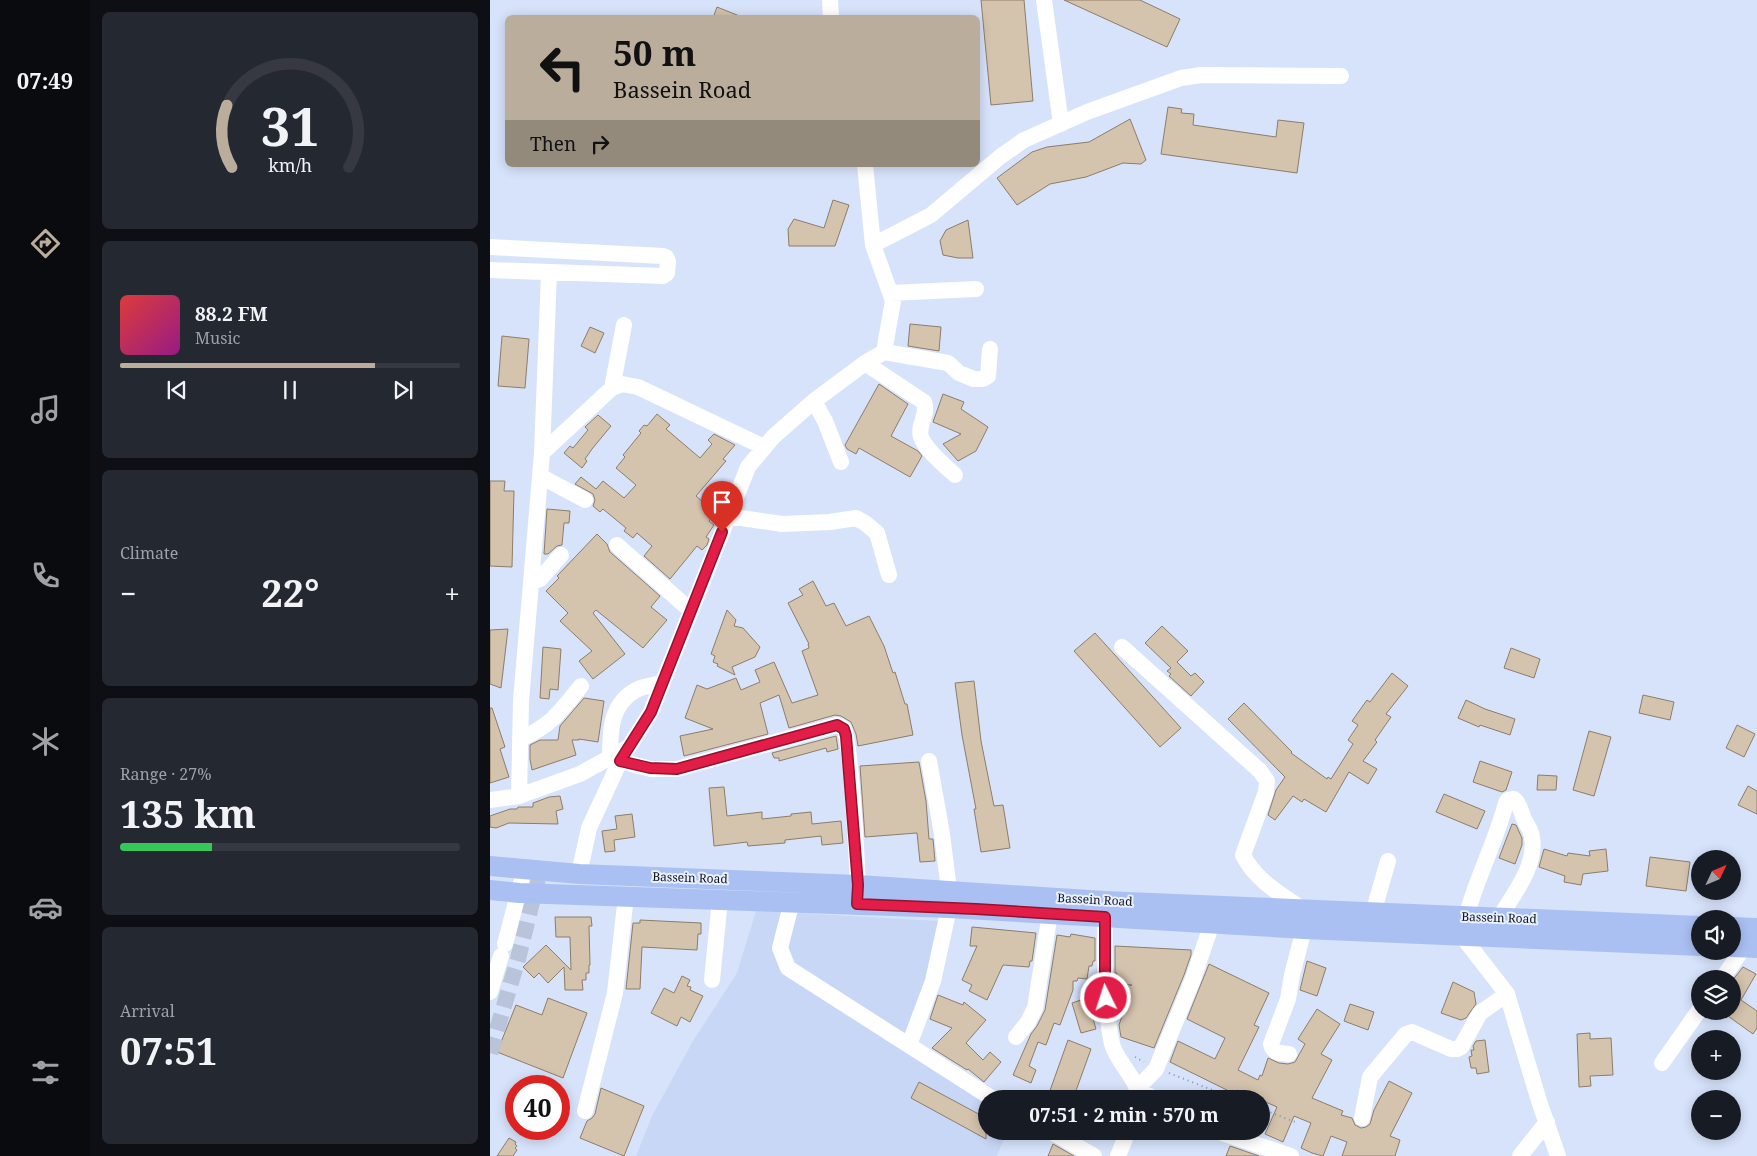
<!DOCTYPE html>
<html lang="en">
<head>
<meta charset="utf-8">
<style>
	body { margin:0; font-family:"Noto Serif",serif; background:#242831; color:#f1f3f6; height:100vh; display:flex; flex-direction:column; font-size:19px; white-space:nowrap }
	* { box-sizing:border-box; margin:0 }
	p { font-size:16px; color:#9ea1a6 }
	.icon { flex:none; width:28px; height:28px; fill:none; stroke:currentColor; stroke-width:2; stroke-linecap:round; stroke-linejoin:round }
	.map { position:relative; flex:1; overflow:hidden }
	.panel { display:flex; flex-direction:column; gap:12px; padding:12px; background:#0d0f14; width:400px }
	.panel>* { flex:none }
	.hud { position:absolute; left:15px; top:15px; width:475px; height:152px; border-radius:8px; box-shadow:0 2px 12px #0003; background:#baad9c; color:#111; overflow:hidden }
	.needle { width:32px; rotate:46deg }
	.controls { position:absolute; left:1201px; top:850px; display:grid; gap:10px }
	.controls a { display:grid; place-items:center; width:50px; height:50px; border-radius:50%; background:#171b24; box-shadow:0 2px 12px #0003; font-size:25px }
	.speed { position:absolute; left:15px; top:1075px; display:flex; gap:10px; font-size:25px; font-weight:700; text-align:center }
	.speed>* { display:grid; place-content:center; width:65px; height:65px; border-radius:50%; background:#171b24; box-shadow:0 2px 12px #0003; line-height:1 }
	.speed .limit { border:8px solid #d22; background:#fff; color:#111 }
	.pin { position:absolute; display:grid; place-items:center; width:42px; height:42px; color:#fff; margin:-51px -21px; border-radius:50% 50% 50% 0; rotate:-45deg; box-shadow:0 0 5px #0007 }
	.pin .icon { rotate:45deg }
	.me { position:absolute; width:55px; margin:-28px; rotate:356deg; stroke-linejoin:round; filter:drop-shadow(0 0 4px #0008) }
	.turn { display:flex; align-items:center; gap:18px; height:105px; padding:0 25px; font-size:22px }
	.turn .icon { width:65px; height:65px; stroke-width:2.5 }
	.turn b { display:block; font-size:35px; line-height:42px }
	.then { display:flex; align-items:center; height:48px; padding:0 25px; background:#0003; gap:10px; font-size:19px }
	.big { font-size:38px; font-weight:700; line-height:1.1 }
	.panel .widget { flex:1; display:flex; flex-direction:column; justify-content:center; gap:8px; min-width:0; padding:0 18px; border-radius:8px; background:#242831 }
	.panel .dial { align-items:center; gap:0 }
	.dial svg { height:130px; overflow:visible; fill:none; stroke:#363941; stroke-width:7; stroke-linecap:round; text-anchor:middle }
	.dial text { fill:#f1f3f6; stroke:none }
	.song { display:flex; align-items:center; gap:15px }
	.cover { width:60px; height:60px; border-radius:8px; background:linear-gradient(135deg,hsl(0 70% 55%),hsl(310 70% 35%)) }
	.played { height:5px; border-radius:2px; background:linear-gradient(90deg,#baad9c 75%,#363941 75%) }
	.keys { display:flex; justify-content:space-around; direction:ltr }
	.heat { display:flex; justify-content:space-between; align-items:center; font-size:28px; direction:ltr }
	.charge { height:8px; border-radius:4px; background:linear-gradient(90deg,#34c759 27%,#363941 0) }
	.trip { position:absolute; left:488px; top:1090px; width:292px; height:50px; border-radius:25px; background:#171b24; box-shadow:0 2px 12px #0003; font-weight:700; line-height:50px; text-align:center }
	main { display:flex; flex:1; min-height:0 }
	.dock { display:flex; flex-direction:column; width:90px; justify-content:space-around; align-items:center; background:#090b0e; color:#9ea1a6 }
	.dock .icon { width:35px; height:35px }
	.dock .selected { color:#baad9c }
	.dock b { font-size:22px; color:#f1f3f6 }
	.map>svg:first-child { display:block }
</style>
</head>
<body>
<main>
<nav class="dock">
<b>07:49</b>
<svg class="icon selected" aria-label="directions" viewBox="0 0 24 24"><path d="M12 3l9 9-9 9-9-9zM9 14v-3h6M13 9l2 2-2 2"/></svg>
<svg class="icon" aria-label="music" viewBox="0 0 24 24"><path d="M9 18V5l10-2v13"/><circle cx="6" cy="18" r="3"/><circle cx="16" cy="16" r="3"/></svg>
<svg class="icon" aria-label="phone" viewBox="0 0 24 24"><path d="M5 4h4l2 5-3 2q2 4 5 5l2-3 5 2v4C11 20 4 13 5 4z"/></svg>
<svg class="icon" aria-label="climate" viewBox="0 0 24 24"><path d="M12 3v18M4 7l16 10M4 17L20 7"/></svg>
<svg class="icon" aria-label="car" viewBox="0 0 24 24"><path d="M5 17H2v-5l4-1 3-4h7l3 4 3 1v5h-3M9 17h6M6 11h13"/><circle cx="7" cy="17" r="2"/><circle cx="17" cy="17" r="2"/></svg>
<svg class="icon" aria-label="filters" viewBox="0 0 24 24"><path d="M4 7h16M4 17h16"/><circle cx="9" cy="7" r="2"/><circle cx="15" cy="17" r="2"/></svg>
</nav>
<section class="panel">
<div class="widget dial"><svg viewBox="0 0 100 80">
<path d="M14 69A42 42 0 1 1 86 69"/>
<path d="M14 69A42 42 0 0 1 11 31" stroke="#baad9c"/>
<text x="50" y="56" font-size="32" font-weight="700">31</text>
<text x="50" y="72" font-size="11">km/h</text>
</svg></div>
<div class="widget">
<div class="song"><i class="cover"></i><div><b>88.2 FM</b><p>Music</p></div></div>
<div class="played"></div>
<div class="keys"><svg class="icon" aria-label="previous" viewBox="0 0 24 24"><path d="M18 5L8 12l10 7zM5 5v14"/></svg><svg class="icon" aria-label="pause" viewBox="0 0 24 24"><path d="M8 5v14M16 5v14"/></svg><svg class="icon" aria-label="next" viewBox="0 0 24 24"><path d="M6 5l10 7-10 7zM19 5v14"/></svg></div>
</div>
<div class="widget"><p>Climate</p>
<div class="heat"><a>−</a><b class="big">22°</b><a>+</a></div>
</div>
<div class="widget"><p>Range · 27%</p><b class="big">135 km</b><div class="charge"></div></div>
<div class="widget"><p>Arrival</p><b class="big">07:51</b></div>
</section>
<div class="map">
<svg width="1267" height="1156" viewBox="0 0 1267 1156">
	<rect width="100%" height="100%" fill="#d7e3fb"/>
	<path fill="#c8d7f6" d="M266 911 450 921 427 1052 496 1099V1131H517L507 1156H146L162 1116 203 1041 247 973Z"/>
	<path fill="#d4c3ad" stroke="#8d7d69" d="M491 0H534L543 101 501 105Z
		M574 0H650L690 19 677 47Z
		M227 7 252 17V18H223Z
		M678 107 692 109 691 113 704 114 703 125 786 137 788 120 814 123 807 173 671 154Z
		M640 119 656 160 651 164 633 163 596 177 560 184 527 205 507 178 542 152 557 147 599 142Z
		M343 200 359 205 345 246H299L298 229 304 219 334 228Z
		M478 220 483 258H468L453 255 450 241 456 230Z
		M420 324 451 327 449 351 418 346Z
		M100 327 114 333 105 353 91 346Z
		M12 336 39 339 35 388 8 386Z
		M389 384 418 404 401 436 428 451 432 456 420 477 369 448 366 454 357 449 355 445Z
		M453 394 474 402 471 409 498 427 486 451 468 461 453 444 471 434 443 422Z
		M167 414 180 425 176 429 210 458 222 444 218 440 224 434 245 445 233 459 236 461 206 496 226 513 219 521 224 525 216 537 219 539 217 545 212 550 207 546 180 579 154 556 162 546 147 533 143 538 134 531 136 528 113 509 110 512 103 506 105 500 103 494 85 484 91 477 106 489 113 481 134 498 146 485 126 468 135 457 133 455 151 433 149 431 154 425 157 426Z
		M108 415 121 426 102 449 95 459 97 461 92 468 74 453 80 446 83 448 98 430 95 427Z
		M0 481H15L14 491H24L22 567 0 566Z
		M57 509 80 511 79 523H74L72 545 67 546 58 554H54Z
		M107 534 117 544 120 552 170 596 161 607 177 620 153 648 106 610 103 613 135 654 103 679 89 661 102 651 70 621 78 613 56 591 69 578 67 576Z
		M323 581 336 606 344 603 356 626 379 616 394 646 403 673 405 672 415 704H417L423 735 368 746 366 734 361 722 351 716 345 715 299 728 289 695 270 703 278 734 194 756 190 736 223 729 195 718 207 685 217 689 246 678 251 690 270 682 265 670 284 662 302 703 328 695 312 651 319 648 318 644H319L298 603 313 595 309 589Z
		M237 610 246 620 244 626 253 628 270 647 265 657 242 667 245 675 227 666 228 664 223 662 225 656 221 654Z
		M672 626 698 651 687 662 701 676 705 673 714 682 701 696 679 676 681 674 677 671 681 668 655 643Z
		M18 629 11 688 0 684V630Z
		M605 633 691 728 670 747 584 651Z
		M53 647 71 649 68 690 60 689 59 699 50 698Z
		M1021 648 1050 659 1044 678 1014 668Z
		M902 673 918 686 896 714 901 717 885 740 887 742 873 761 887 769 878 784 859 772 836 812 814 799 812 802 803 796 785 820 778 815 786 790 795 777 738 719 754 703 802 752 801 753 837 779 838 777 841 779 863 744 858 740 868 725 862 721 877 700 880 702Z
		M484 681 491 741 504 806 513 805 520 848 491 852 484 809H486L472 735 465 683Z
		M1153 695 1184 702 1180 720 1149 713Z
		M94 698 114 701 108 742 89 739V740H82L86 755 42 770 40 759V745L50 740H68L70 726Z
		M976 700 995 709 1025 719 1020 735 990 725 989 727 968 718Z
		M0 708H2L15 747 10 749 19 777 0 783Z
		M1247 725 1265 734 1254 757 1236 748Z
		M1099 731 1121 737 1104 796 1083 790Z
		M346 736 348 749 337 752 336 748 289 761V758H284L282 753Z
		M990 761 1022 772 1016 790 1012 792 983 782Z
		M429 762 436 801 439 839H443L445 861 430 862 427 833 375 837 370 766Z
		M1048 775 1067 776 1066 790H1047Z
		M1258 786 1267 791V814L1248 805Z
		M234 787 237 816 272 812V819L301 816V814L321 812 322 824 351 821 353 843 332 845 331 836 295 840V843L258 846 257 842 224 846 219 788Z
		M954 794 995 811 987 829 946 812Z
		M70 796 73 809 66 811 68 824 19 823 6 828 0 827V816L20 809H27L28 807H43V803L59 797Z
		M142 814 145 837 124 840 125 851 115 852 112 831 127 829 125 816Z
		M1022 824 1026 825 1032 838V845L1025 864 1009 858Z
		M1054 849 1077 856 1078 853 1100 856 1099 851 1116 849 1118 871 1093 874 1091 885 1074 882 1075 876 1049 867Z
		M1160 857 1200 862 1196 891 1156 886Z
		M65 917H101L102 926H99L100 965H99V973H96V980H92L93 990H75L74 967 58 983 49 973 44 978 33 967 56 945 81 970 80 937H66Z
		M150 920 211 923V934H208L207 950 152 947 150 989H136L143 923H150Z
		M482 927 546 933 542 961H540L539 967 513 965 497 1000 479 991 482 985 472 980 487 946H480Z
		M581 934 605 938V961H603L602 966H599L597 979 588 978 587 981H583V990L570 1025 564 1023 556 1045 548 1042 539 1066 546 1070 541 1083 523 1075 541 1034 547 1026 555 1010 567 935 580 937Z
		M625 946 701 950V955L694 975 664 1048 631 1037 629 1025 637 1002 626 995V990L642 985 625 983 627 973H625Z
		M817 961 836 968 827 996 810 990Z
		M719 964 779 993 764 1025 769 1027 748 1070 768 1080 770 1075 772 1076 778 1058 789 1063 798 1064 805 1062 815 1044 808 1039 827 1009 850 1024 831 1054 842 1060 822 1098 853 1111 851 1115 862 1118 865 1125 871 1128 876 1127 880 1124 884 1110 899 1081 922 1093 900 1136 910 1140 905 1156H852L857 1142 841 1136 833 1156 822 1153 811 1148 821 1123 804 1116 793 1142 775 1134 787 1107 771 1100V1099H768L747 1090 745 1094 680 1062 688 1041 725 1059 735 1038 697 1019Z
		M1253 967 1266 974 1251 1000 1267 1011V1028L1263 1034 1231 1011H1242V981Z
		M192 976 200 980 197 986 201 987 200 990 213 996 200 1022 191 1017 187 1026 161 1013 174 988 184 993Z
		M963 982 984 992 986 1004 976 1018 971 1020 951 1013Z
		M448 995 473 1005 474 1002 496 1020 476 1043 493 1060 500 1052 511 1062 494 1082 478 1069 477 1070 442 1048 462 1028 440 1019Z
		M58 998 97 1013 73 1078 7 1052 26 1005 52 1015Z
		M597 998 606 1029 591 1033 582 1003Z
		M860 1004 884 1012 878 1030 854 1021Z
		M1100 1033V1039L1121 1038 1123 1075 1100 1076 1101 1086 1089 1087 1087 1034Z
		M578 1040 601 1049 583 1099H557Z
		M995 1040 999 1072 987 1074 986 1068H981L979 1057 982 1056 981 1050H984L983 1046 986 1041Z
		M429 1082 496 1118V1139L421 1098Z
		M111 1088 154 1106 134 1156 90 1138 97 1121 102 1118 105 1114Z
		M19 1138 26 1142 25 1144 27 1146 25 1148 27 1150 23 1156H7Z
		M563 1144 584 1156H558Z
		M740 1146 769 1156H736Z"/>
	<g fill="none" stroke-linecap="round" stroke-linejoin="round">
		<path stroke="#b9c4da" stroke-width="16" stroke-dasharray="16 8" stroke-linecap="butt" d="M0 1053 28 959 50 870"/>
		<path stroke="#8c95a7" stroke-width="2" stroke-dasharray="1 4" stroke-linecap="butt" d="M645 1057 654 1062
			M679 1073 745 1099
			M771 1109 808 1123"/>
		<path stroke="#fff" stroke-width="16" d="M340 0 341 18
			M554 0 571 124
			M383 245 441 215 511 156 534 140 597 112 691 78 711 75 851 76
			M0 247 173 256 176 257 178 261 177 273 173 276 0 270
			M400 293 486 289
			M394 352 458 363 469 373 484 379H493L498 376 500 349
			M375 363 434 402C439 414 427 425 431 437 435 449 455 466 465 475
			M122 388 134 325
			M324 401 335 421 351 462
			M52 453 122 388 132 384 148 387 274 447
			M50 476 95 500
			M238 516 292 524 340 522 366 518 375 523 387 533 399 575
			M127 545 200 610
			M41 583 50 579 71 555
			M632 647 770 771 777 781 776 792 753 855C765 880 792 895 814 910V929L802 975 798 999 781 1044C783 1054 791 1053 799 1054
			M30 739C61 726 71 711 91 686
			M120 758C120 732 120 704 146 690 153 686 164 685 172 683
			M130 761 161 769H187L347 725C349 726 352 727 354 729 361 737 367 865 368 885V897
			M29 796 31 701 52 453 59 272
			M0 800 29 796 90 774 137 748
			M89 874 99 828 130 761 161 712 258 467 283 437 324 401 375 363 394 352 403 301 383 245 375 165
			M302 901 290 948 298 968 503 1099
			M615 905C616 952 612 998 622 1044 627 1063 648 1078 649 1099
			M883 913 898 861
			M1009 918C1023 895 1047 866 1042 837 1041 830 1037 825 1034 819 1031 812 1030 804 1024 799L1018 800 1016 803C1004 848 980 890 972 936L1017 994 1049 1101 1068 1156
			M15 944 35 868
			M1232 979 1254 947
			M222 980 230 899
			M0 992 11 956
			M526 1037 538 1022 545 1008 560 913
			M419 1045 443 981 459 908V890L452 834 439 761
			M1172 1063 1210 1009
			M665 1099 647 1089 666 1069 703 979 722 923
			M95 1111 125 993 136 896
			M872 1118 880 1077 916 1034 922 1032 961 1049H967L971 1047 990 1013 1017 994
			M560 1131 604 1156
			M726 1131 801 1156
			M628 1156 638 1131
			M1030 1156 1057 1122"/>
		<path stroke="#aac0f3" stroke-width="20" d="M0 866 89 874 368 885 614 901 1210 926
			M0 890 29 893 459 908 814 929 1210 946
			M1242 927 1267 928
			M1242 947 1267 948"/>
	</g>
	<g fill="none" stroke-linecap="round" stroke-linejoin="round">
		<g stroke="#92132f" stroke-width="12">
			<path id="route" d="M232 532 161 712 130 761 160 768 187 769 347 725 354 729 356 736 368 885 367 904 486 909 615 917V983L616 998"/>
		</g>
		<use href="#route" stroke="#e11d48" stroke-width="9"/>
	</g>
	<g text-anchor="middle" stroke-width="4" stroke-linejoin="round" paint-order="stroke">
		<g font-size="12" fill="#10141c" stroke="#e9f0ff">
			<text transform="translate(200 878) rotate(2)" y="4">Bassein Road</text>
			<text transform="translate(605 900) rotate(3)" y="4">Bassein Road</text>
			<text transform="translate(1009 918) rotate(2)" y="4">Bassein Road</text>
		</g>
	</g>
</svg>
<div class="controls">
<a><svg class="needle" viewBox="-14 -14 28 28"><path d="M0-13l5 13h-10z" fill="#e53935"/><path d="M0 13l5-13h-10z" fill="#9ea1a6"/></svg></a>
<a><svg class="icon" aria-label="sound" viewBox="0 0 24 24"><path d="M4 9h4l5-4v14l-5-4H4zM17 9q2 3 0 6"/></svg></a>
<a><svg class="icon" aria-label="layers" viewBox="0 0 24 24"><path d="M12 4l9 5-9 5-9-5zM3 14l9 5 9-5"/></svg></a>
<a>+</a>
<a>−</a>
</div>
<div class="speed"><div class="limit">40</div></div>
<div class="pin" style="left:232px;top:532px;background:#d93025"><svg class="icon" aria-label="arrive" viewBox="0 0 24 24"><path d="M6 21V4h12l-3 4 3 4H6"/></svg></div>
<svg class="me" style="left:616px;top:998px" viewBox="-20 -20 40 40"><circle r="17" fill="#e11d48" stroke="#fff" stroke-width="3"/><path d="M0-11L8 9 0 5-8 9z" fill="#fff"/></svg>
<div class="trip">07:51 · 2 min · 570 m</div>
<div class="hud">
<div class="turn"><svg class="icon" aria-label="left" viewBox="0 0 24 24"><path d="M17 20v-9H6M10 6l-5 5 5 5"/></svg><div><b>50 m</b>Bassein Road</div></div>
<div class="then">Then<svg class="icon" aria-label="right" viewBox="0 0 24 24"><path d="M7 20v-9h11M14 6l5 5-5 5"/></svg></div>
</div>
</div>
</main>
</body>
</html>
